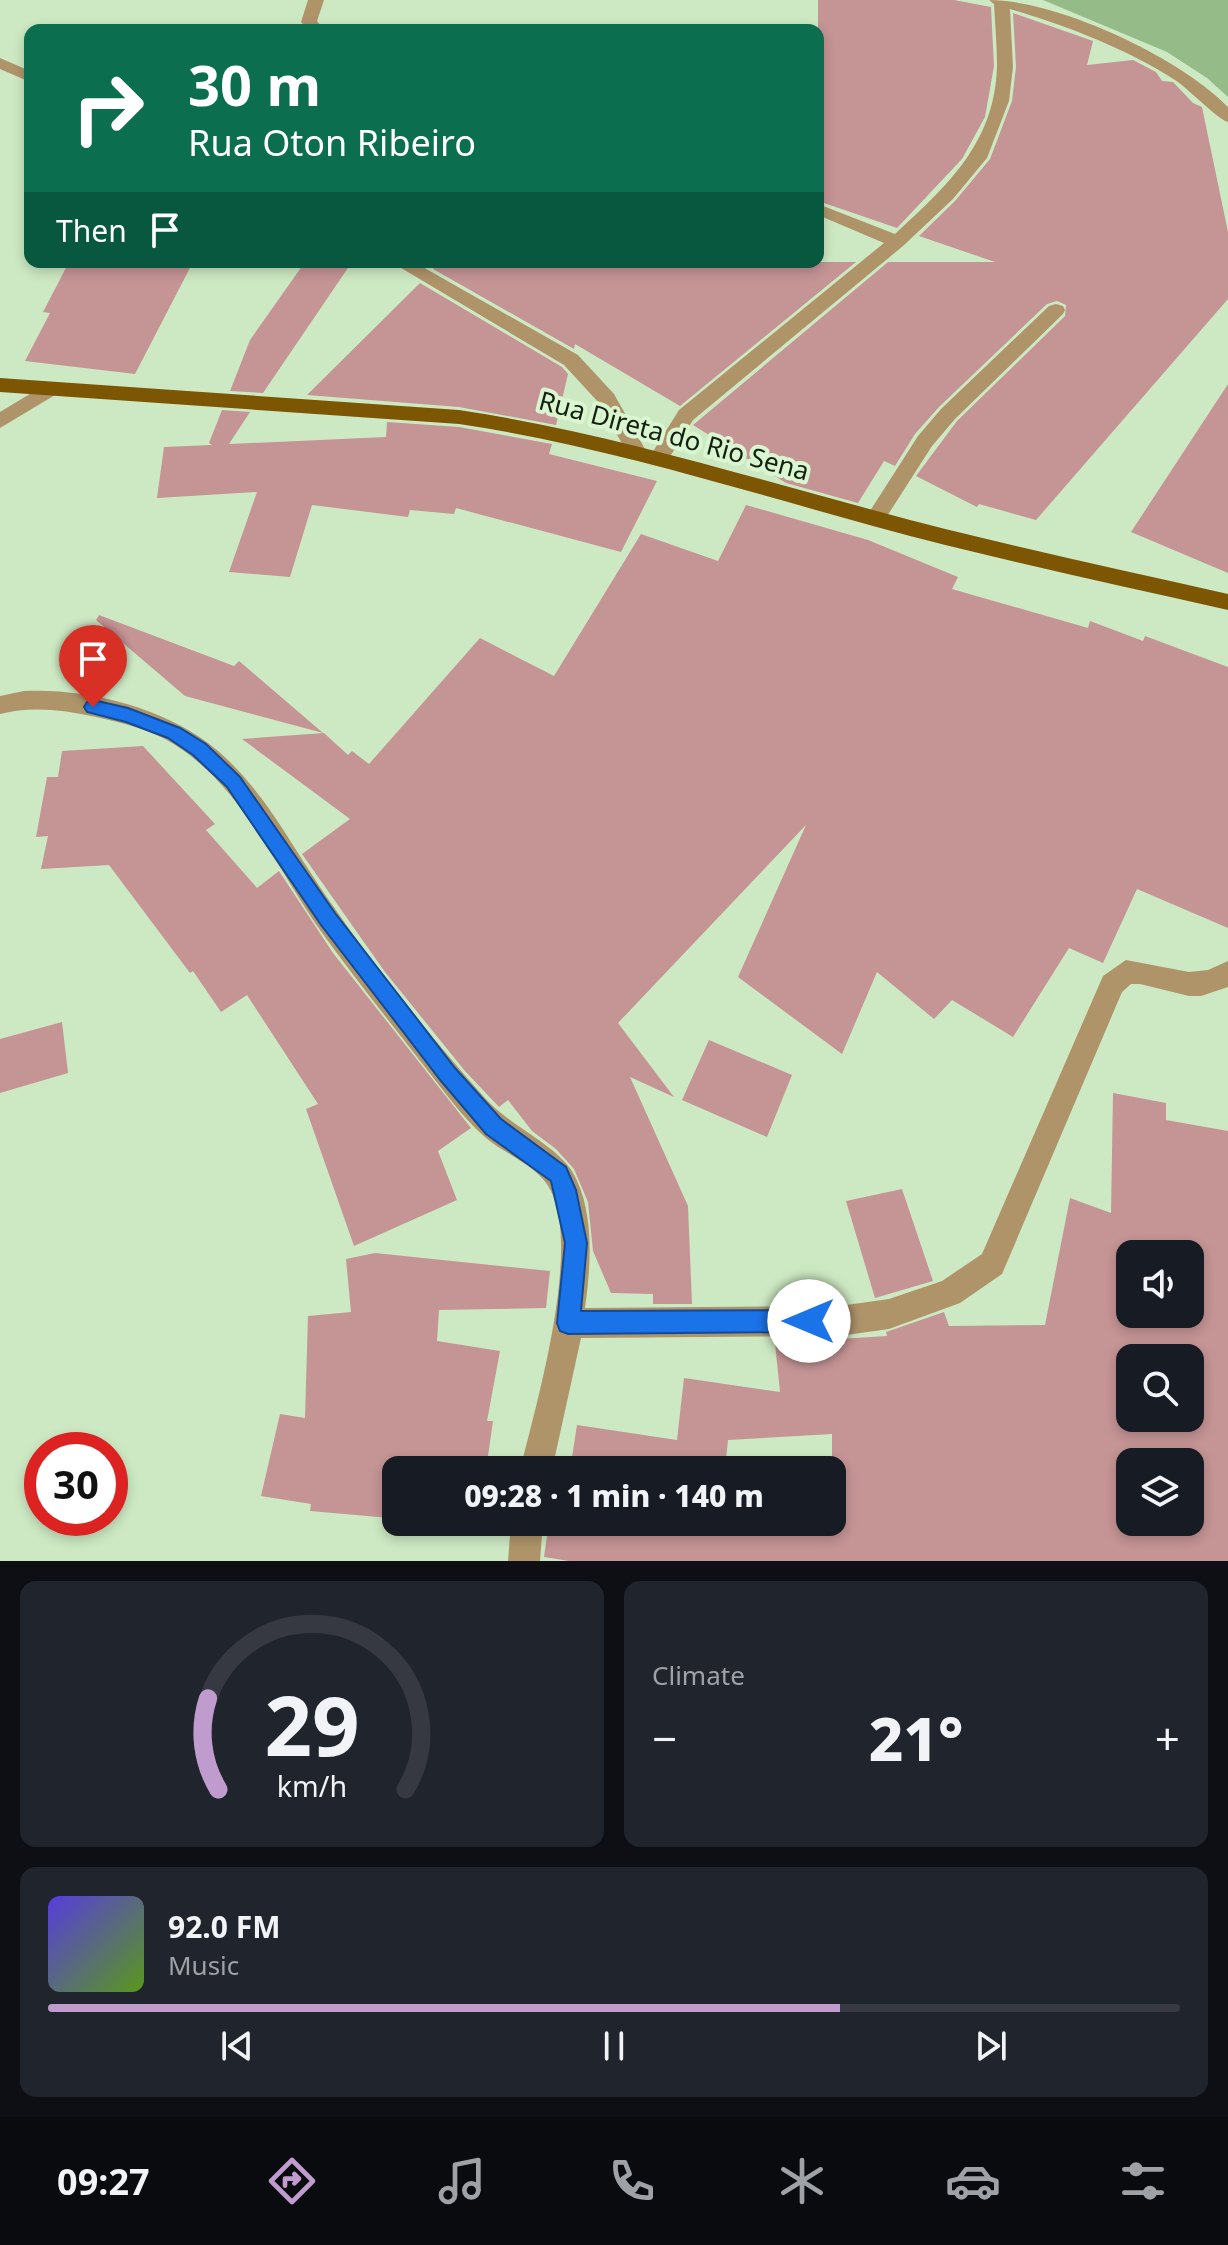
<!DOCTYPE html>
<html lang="en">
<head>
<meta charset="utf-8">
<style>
	body { margin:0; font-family:"Noto Sans",sans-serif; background:#20242c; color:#f1f3f6; height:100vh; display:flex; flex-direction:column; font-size:30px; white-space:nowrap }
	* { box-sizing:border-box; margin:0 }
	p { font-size:26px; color:#9ea1a6 }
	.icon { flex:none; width:44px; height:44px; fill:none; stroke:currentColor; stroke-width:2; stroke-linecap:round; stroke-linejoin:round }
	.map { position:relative; height:1561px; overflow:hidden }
	.drawer { display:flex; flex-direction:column; gap:20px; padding:20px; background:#0d0f14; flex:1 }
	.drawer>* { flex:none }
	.hud { position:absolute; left:24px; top:24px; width:800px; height:244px; border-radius:16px; box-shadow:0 4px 12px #0003; background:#0b6e4f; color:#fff; overflow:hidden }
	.tools { position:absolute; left:1116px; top:1240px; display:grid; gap:16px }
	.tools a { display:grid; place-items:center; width:88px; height:88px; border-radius:16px; background:#171b24; box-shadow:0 4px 12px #0003; font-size:40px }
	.speed { position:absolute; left:24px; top:1432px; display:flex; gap:16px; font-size:40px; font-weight:700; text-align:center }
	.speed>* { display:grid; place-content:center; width:104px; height:104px; border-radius:50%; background:#171b24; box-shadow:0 4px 12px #0003; line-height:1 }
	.speed .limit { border:12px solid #d22; background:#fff; color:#111 }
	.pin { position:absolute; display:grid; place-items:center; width:68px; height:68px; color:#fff; margin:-82px -34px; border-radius:50% 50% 50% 0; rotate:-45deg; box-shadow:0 0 8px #0007 }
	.pin .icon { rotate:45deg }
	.me { position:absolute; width:88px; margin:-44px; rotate:270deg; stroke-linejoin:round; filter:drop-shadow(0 0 6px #0008) }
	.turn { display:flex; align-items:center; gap:28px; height:168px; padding:0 32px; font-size:36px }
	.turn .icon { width:104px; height:104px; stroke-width:2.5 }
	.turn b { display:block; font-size:56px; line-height:68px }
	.then { display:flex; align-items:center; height:76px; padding:0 32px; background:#0003; gap:16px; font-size:30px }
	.big { font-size:60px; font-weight:800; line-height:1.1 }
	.drawer .tile { flex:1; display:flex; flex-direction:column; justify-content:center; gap:12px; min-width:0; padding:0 28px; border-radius:16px; background:#20242c }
	.drawer .dial { align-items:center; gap:0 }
	.dial svg { height:208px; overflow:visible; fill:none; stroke:#363941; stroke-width:7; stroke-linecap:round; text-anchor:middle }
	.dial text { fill:#f1f3f6; stroke:none }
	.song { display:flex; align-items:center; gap:24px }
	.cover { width:96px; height:96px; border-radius:12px; background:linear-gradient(135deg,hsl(250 70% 55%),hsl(90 70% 35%)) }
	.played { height:8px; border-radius:4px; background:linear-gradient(90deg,#c09bce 70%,#363941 70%) }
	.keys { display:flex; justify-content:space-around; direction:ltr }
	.heat { display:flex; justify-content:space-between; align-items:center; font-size:44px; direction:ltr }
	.drawer .tiles { flex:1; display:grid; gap:20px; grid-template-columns:1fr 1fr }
	.tile:last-child { grid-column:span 2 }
	.trip { position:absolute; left:382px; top:1456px; width:464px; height:80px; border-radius:16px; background:#171b24; box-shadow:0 4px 12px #0003; font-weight:800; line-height:80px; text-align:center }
	.tabs { display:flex; height:128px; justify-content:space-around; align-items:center; background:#090b0e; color:#9ea1a6 }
	.tabs .icon { width:56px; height:56px }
	.tabs .active { color:#c09bce }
	.tabs b { font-size:36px; color:#f1f3f6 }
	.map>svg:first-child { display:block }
</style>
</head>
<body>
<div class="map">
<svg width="1228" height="1561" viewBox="0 0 1228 1561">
	<rect width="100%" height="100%" fill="#cde9c3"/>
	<path fill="#95bc88" d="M1043 0H1228V97L1207 78 1167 52Z"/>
	<path fill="#c59495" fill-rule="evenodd" d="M818 0H954L991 7 994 66 985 117 962 159 897 228 818 201Z
		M1013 13 1093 41 1087 65 1133 60 1156 72 1162 81 1173 82 1193 103 1202 107 1228 232V299L1036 520 979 504 977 507 916 476 957 421 1065 316 1066 305 1057 301 1047 304 939 407 915 434 895 466 884 461 858 503 786 483 693 425 888 262H995L919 236 955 201 990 159 1012 101 1016 67Z
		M69 262H193L135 374 25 361 50 313 43 312Z
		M305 262H352L263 393 230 391 250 340Z
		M441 262H856L680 406 575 344 574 349 433 269Z
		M420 283 562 367 568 374 556 425 459 407 307 395Z
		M1228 384V573L1131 532Z
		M222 410 250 412 229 444 386 437 387 422 459 427 552 444 549 454 657 481 621 552 456 508 454 514 410 510 408 517 312 505 290 577 229 572 257 492 157 498 164 447 212 445 209 443Z
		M746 505 868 540 958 577 952 589 1088 628 1090 621 1143 641 1145 636 1228 667V928L1137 889 1103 963 1069 948 1013 1037 952 1000 934 1019 877 972 842 1054 738 977 806 825 618 1023 674 1097 630 1077 688 1206 692 1304H653V1294L611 1293 593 1251 588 1202 574 1169 556 1149 532 1131 508 1100 499 1107 465 1071 385 972 302 854 350 819 242 739 324 733 348 755 352 751 369 764 480 638 554 676 641 534 718 561Z
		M99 615 234 666 239 661 323 733 185 696 96 620Z
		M143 746 215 824 206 830 257 888 279 871 333 953 471 1128 438 1151 457 1200 354 1246 306 1109 318 1104 247 995 221 1012 193 971 190 973 109 865 41 869 48 836 36 837 47 777H58L62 751Z
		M62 1022 68 1073 0 1093V1039Z
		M709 1040 792 1075 767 1137 682 1100Z
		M1113 1093 1166 1103V1120L1228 1131V1561H569L544 1557 549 1522H832V1434L728 1440 725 1470H570L577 1425 677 1440 684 1378 780 1392 775 1343 887 1336 886 1332 944 1312 949 1326 1045 1325 1070 1198 1111 1213ZM1130 1254H1190V1314H1130ZM1130 1358H1190V1418H1130ZM1130 1462H1190V1522H1130Z
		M902 1189 933 1281 875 1298 846 1201Z
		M375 1253 550 1271 546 1308 439 1310 437 1341 500 1351 487 1421H493L486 1470H396V1522H464L463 1535 389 1526 390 1518 310 1511 311 1504 261 1496 280 1414 305 1418 308 1316 351 1312 346 1259Z"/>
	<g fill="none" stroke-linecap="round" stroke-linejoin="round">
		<path fill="#af946a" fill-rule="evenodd" d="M308 0H324L317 21 324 30H308L301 22Z
			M989 0C1058 0 1181 58 1228 107V122C1217 119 1189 89 1175 80 1125 48 1067 26 1010 9L1013 67 1009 101 987 158 953 199 903 246 693 420 666 463H652L649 458 679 410 884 243 818 215V204L895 234C947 186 995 143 997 66 997 45 995 25 994 4Z
			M0 58 30 71V82L0 69Z
			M391 262H414L578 355 614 394 645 449 642 454H628L599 403 564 365Z
			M1056 304 1063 306 1065 310 1063 314 955 419 932 446 882 524H868L864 519 868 514 918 436 941 409 1049 306Z
			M48 383 55 385 58 390 55 395 0 428V412Z
			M24 691C84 688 159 706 208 743 260 782 290 844 326 896 374 966 428 1034 484 1097 508 1125 554 1143 572 1171 595 1210 591 1265 585 1308L839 1306 889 1299 942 1281 982 1254 1103 976 1126 960 1189 972 1208 970 1228 961V987L1201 996H1189L1140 984H1131L1122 992 1002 1274 960 1303 889 1329 839 1336 581 1338 552 1470H520C536 1405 581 1251 551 1191 539 1166 506 1155 486 1138 472 1126 460 1112 449 1098 406 1042 361 987 320 930 274 864 238 779 165 739 143 728 119 722 96 717 63 710 32 706 0 714V696Z
			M511 1522H543L540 1561H508Z"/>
		<path fill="#7d5603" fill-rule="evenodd" d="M0 378 459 410C600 431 735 473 873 510 990 542 1109 567 1228 594V610C1109 583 990 558 873 526 735 488 600 445 459 424L0 392Z"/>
	</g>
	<path fill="#1a73e8" stroke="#114b97" stroke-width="2" d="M93 700 128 708 180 728 206 744 240 777 335 913 455 1068 501 1119 566 1167 576 1190 587 1243 581 1311 809 1310 817 1313 820 1321 817 1329 809 1332 568 1334 560 1331 557 1323 565 1243 551 1181 486 1134 441 1081 321 925 227 787 193 755 168 738 126 722 87 712 84 707 87 702Z"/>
	<g text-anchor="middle" stroke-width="8" stroke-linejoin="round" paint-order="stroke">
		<g font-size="26" fill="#152012" stroke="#daf6d0">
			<text transform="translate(674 436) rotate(15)" y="9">Rua Direta do Rio Sena</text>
		</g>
	</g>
</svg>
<div class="tools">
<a><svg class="icon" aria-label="sound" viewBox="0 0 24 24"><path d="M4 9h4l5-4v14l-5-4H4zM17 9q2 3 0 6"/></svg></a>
<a><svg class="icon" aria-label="search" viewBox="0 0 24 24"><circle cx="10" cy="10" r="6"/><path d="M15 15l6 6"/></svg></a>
<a><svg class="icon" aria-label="layers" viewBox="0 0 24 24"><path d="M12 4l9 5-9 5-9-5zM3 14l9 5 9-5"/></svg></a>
</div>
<div class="speed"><div class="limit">30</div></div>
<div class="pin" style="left:93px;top:707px;background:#d93025"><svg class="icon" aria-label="arrive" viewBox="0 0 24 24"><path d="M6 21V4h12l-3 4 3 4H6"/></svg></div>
<svg class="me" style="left:809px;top:1321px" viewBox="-20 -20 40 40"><circle r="19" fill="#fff"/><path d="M0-13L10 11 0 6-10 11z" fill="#1a73e8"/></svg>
<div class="trip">09:28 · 1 min · 140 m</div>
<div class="hud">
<div class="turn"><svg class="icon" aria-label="right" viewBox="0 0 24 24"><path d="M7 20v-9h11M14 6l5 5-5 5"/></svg><div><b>30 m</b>Rua Oton Ribeiro</div></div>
<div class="then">Then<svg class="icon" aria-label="arrive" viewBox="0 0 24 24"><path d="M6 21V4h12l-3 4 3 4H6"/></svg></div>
</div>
</div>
<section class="drawer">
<div class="tiles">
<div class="tile dial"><svg viewBox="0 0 100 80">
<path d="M14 69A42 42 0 1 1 86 69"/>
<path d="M14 69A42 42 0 0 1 10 34" stroke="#c09bce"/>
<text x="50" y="56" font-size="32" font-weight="700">29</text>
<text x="50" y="72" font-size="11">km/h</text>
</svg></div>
<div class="tile"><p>Climate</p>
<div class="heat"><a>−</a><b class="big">21°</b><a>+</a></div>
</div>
<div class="tile">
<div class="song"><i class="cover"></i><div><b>92.0 FM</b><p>Music</p></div></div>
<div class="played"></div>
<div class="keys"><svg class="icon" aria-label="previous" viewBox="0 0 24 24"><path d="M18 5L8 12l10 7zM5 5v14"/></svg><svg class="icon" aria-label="pause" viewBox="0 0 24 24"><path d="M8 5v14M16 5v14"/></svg><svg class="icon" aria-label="next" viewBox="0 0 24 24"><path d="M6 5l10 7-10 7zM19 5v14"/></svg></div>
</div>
</div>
</section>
<nav class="tabs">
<b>09:27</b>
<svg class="icon active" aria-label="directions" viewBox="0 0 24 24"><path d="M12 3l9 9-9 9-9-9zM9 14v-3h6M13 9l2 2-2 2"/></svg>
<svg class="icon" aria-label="music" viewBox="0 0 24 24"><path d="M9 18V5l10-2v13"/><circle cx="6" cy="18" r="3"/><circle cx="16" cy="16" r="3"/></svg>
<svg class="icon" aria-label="phone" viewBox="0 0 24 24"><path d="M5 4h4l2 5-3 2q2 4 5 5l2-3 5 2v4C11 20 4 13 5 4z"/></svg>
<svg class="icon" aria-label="climate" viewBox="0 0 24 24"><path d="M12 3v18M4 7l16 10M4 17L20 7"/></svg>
<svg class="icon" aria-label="car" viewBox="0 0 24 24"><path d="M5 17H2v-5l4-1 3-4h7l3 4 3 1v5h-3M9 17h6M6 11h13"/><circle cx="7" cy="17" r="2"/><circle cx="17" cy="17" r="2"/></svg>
<svg class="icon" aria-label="filters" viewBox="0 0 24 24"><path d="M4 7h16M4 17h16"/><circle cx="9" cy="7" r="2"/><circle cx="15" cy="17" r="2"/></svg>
</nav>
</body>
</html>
